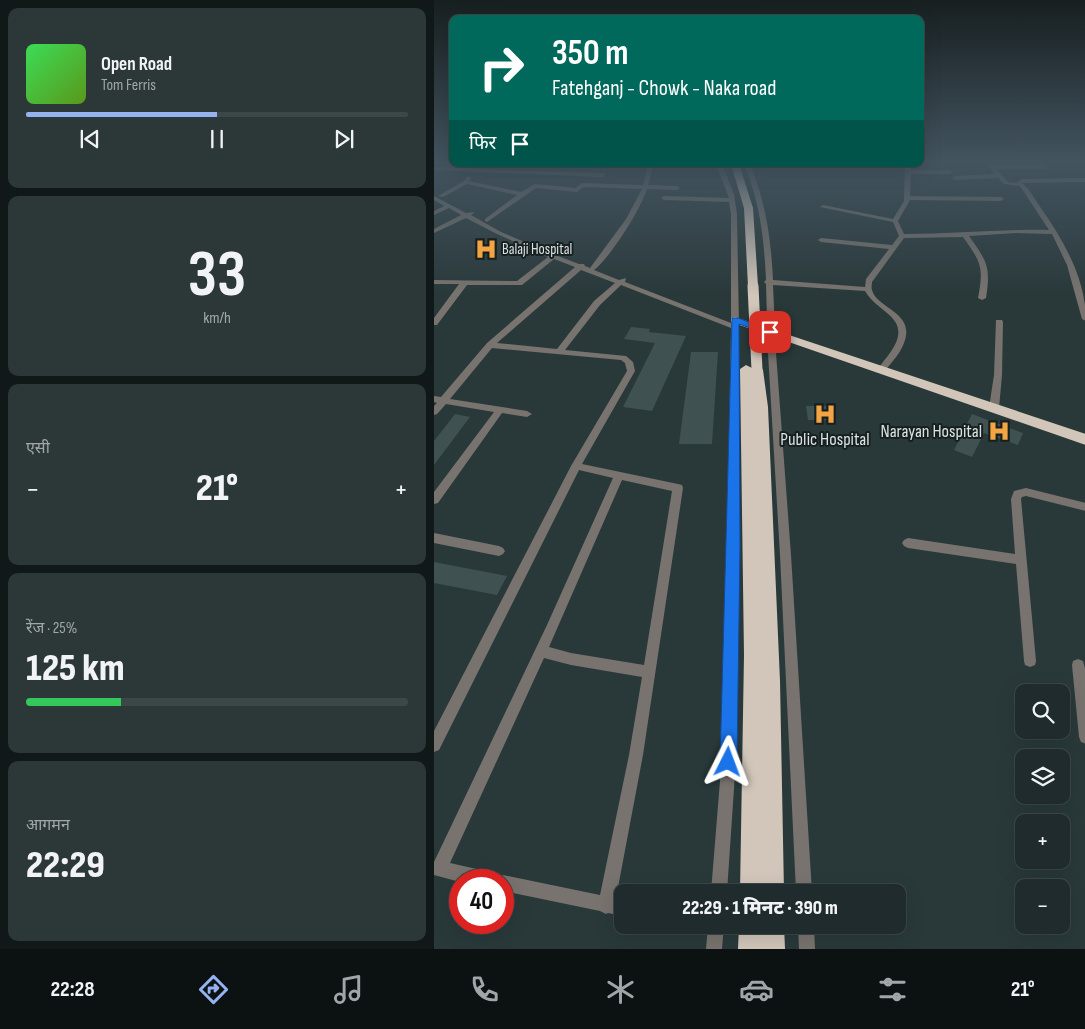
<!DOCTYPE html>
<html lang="hi">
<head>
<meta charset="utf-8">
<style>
	body { margin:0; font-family:"Sofia Sans Condensed","Noto Sans Devanagari",sans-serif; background:#2c3738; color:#f1f3f6; height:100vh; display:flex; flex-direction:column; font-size:19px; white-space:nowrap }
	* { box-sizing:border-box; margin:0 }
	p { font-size:16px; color:#a1a7a9 }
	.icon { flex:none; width:28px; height:28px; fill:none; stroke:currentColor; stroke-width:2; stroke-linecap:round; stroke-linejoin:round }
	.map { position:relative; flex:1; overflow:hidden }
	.side { display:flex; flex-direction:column; gap:8px; padding:8px; background:#111818; width:434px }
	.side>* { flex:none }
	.banner { position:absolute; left:15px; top:15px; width:475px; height:152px; border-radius:10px; box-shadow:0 5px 20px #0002,0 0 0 1px #3c4748; background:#00695c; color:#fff; overflow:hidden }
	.tools { position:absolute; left:581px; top:684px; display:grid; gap:10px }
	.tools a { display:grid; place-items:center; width:55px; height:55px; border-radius:10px; background:#1f2b2c; box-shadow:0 5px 20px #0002,0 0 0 1px #3c4748; font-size:25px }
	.speed { position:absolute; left:15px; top:869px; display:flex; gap:10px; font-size:25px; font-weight:700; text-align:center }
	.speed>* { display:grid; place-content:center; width:65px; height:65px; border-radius:50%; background:#1f2b2c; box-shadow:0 5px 20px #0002,0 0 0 1px #3c4748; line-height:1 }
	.speed .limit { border:8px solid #d22; background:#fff; color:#111 }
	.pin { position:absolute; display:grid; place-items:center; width:42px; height:42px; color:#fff; margin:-21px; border-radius:10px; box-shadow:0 2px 8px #0006 }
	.me { position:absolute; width:55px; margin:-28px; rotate:3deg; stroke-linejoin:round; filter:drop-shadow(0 0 4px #0008) }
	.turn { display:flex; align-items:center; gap:18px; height:105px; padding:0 20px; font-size:22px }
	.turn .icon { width:65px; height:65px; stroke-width:2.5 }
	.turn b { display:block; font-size:35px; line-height:42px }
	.then { display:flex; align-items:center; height:48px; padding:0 20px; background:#0003; gap:10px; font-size:19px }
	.big { font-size:38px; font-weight:800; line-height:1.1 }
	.side .card { flex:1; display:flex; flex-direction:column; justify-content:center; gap:8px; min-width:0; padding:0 18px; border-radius:10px; background:#2c3738 }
	.side .dial { align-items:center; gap:0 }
	.dial b { font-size:65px; line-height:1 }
	.song { display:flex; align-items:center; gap:15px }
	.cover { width:60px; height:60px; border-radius:8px; background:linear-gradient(135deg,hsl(130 70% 55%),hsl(90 70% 35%)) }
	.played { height:5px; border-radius:2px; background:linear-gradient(90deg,#95b2f1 50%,#3c4748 50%) }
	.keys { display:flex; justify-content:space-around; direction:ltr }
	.heat { display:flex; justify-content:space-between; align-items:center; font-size:28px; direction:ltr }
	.charge { height:8px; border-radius:4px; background:linear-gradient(90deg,#34c759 25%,#3c4748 0) }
	.trip { position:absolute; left:180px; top:884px; width:292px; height:50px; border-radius:10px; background:#1f2b2c; box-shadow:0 5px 20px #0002,0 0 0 1px #3c4748; font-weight:800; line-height:50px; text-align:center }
	.dock { display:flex; height:80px; justify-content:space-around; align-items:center; background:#0c1112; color:#a1a7a9 }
	.dock .icon { width:35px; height:35px }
	.dock .current { color:#95b2f1 }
	.dock b { font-size:22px; color:#f1f3f6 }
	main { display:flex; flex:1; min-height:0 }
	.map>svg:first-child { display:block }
</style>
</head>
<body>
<main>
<section class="side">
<div class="card">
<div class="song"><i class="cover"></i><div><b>Open Road</b><p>Tom Ferris</p></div></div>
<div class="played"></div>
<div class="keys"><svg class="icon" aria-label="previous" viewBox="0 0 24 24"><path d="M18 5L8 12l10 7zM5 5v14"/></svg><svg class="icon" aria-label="pause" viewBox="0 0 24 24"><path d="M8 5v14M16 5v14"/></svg><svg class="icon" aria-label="next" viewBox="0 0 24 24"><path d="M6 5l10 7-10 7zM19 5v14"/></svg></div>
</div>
<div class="card dial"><b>33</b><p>km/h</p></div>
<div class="card"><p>एसी</p>
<div class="heat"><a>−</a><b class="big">21°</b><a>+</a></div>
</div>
<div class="card"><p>रेंज · 25%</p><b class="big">125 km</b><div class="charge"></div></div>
<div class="card"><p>आगमन</p><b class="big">22:29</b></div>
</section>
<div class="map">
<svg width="652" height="949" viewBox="0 0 652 949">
	<rect width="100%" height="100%" fill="#29393a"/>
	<path fill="#3f5151" d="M197 327 216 329 215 332 252 336 218 411 189 407 221 343 190 339Z
		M257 352H284L278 444H245Z
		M372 406H400L402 420H374Z
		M21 414 36 417 0 465V441Z
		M538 414 589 433 584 445 550 433 538 457 520 450Z
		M0 562 73 576 63 595 0 583Z"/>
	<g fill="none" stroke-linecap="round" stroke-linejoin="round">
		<path fill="#78736e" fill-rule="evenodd" d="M550 162H556L559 165H610L613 167 610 169H562L574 182 582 183 588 179 652 178V182L588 183C596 189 601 200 607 208 630 241 652 279 652 321L648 319 633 265 618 234 582 233 535 236C553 261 557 267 552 298L548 300 544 298C550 267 547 262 529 237L470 238 438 282C438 285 437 287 438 290 443 309 482 312 470 343 466 354 457 363 450 372L447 373 443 370C456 352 478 333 453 313 445 306 437 301 431 291L339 285 342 353 357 555 378 892H362L346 555 334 353 332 284 330 282 332 280C330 238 326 203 310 164H316C332 203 337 238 339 280L431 287 432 279 455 249 387 242 384 240 387 238 458 245 465 236 459 222 386 207 389 205 459 219 470 201 471 164H477V170H516L519 172 516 174H477L476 196 567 197 570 199 567 201 476 200 464 221 470 234C519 234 567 229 615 230L586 186 570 184 564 178 521 180 518 178 521 176 561 174Z
			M36 164H42L40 169 169 173 172 175 169 177 0 170 1 167H34Z
			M214 164H235L219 166 214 185 243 186 246 188 243 190 213 189C207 209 176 258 160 270L185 280 192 278 191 282 297 323V214L295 202 230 200 227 198 230 196 295 198 282 164H288L300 194 303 214 305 327 303 744 293 892H277L289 744 297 328 187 285 166 305 131 350 192 356 199 362 201 371 148 464 244 484 248 485 249 488 209 755 182 898 189 900V916L174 913 172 914 166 911 69 891V880H26V882L0 875V862L113 625 179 478 145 470 5 750 0 752V731L137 466 193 371 191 363 187 360 58 348 16 399 93 411 98 414 93 417 68 413 4 503 0 504V492L60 412 12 404 3 414 0 415V406L3 403 0 402V396L7 397 53 343 141 267 120 259 88 285H33L3 325H0V318L25 284H0V280L83 281 114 257 63 234 32 218 0 233V229L27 215 15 208 0 215V211L10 206 0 200V196L32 213 39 212 40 213 37 215 67 232 119 254 122 252H126L127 253 124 256 145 264H150L151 266 156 268 192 219 208 189 149 187 143 192 102 188 53 222 51 221V219L83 195 33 184 9 197 4 196 30 181 34 176 37 178 35 181 87 192 101 184 142 188 148 183 209 185ZM147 270 181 283 160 301 123 349 63 343ZM188 480 238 491 210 665 137 653 115 647ZM110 658 137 665 208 677 195 755 166 895 69 875 63 878 62 874 56 872 16 863Z
			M562 320H568L569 322 568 375 565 408 560 411 555 408 560 375Z
			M592 488 652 503V511L592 496 588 497 587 499 602 661 601 665 596 667 591 665 590 661 582 564 474 548 470 546 468 543 470 540 474 538 581 554 577 499 580 491Z
			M0 533 65 546 69 548 71 551 69 554 65 556 0 543Z
			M644 659 649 661 652 672V744L647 742 645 737 638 665 639 661Z
			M274 925H290L288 949H272Z
			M364 925H380L381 949H365Z"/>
		<path fill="#d2c6ba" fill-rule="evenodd" d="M297 164H305L319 208 324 286 319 289 314 286 310 208Z
			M301 317 652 434V445L297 322V318Z
			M312 365 318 368 327 367 329 370 334 407 346 681 350 892H306L310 655 306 369Z
			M305 925H350L351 949H304Z"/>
		<path stroke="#d2c6ba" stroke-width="11" d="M319 286 323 370"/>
	</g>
	<linearGradient id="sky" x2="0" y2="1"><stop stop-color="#171f20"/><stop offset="0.55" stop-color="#435460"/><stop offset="1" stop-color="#435460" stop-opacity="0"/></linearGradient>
	<rect width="652" height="295" fill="url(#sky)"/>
	<path fill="#1a73e8" stroke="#114b97" d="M298 318H304L341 332 336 335 305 324 306 546 303 762 300 768 294 770 289 768 286 762Z"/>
	<defs>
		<g id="hospital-bare" transform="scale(1.725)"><path d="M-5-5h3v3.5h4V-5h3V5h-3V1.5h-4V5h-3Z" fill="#f3a443" stroke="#171f1f" stroke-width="2.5" paint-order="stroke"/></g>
	</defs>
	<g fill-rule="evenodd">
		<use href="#hospital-bare" x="52" y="249"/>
		<use href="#hospital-bare" x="391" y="414"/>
		<use href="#hospital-bare" x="565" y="431"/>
	</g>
	<g text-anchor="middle" stroke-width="4" stroke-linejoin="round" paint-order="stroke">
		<g font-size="15" fill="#d9e3e4" stroke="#171f1f" text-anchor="start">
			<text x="68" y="254">Balaji Hospital</text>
		</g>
		<g font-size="18" fill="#d9e3e4" stroke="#171f1f" text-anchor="end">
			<text x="548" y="437">Narayan Hospital</text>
			<text x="391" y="445" text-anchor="middle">Public Hospital</text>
		</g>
	</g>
</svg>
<div class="tools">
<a><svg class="icon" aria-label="search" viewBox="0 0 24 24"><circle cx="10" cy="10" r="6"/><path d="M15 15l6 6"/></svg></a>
<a><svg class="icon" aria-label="layers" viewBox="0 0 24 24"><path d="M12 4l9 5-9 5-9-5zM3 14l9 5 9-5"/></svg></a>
<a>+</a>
<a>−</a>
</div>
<div class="speed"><div class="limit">40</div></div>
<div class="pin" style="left:336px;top:332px;background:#d93025"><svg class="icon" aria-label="arrive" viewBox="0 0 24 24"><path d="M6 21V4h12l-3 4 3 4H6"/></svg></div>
<svg class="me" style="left:294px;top:762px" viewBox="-20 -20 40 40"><path d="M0-17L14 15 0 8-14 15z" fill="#1a73e8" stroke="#fff" stroke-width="4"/></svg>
<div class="trip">22:29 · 1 मिनट · 390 m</div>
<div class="banner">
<div class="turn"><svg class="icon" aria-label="right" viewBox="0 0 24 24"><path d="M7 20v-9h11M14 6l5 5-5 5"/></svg><div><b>350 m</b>Fatehganj - Chowk - Naka road</div></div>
<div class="then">फिर<svg class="icon" aria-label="arrive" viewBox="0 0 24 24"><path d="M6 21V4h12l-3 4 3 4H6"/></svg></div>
</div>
</div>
</main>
<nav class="dock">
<b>22:28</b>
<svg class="icon current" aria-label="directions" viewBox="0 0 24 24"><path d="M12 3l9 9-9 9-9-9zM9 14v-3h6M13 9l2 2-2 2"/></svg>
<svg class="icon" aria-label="music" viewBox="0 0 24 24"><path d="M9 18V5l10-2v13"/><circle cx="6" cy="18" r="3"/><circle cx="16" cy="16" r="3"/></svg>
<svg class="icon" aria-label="phone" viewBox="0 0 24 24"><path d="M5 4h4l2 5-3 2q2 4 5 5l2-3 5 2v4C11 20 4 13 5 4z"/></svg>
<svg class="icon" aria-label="climate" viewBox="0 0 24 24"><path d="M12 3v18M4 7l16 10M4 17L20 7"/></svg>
<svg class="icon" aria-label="car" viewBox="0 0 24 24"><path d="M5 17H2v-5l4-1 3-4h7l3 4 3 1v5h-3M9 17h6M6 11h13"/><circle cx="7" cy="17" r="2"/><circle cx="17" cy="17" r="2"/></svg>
<svg class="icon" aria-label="filters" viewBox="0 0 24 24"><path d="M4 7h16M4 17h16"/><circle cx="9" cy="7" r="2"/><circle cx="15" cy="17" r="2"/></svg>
<b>21°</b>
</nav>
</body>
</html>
